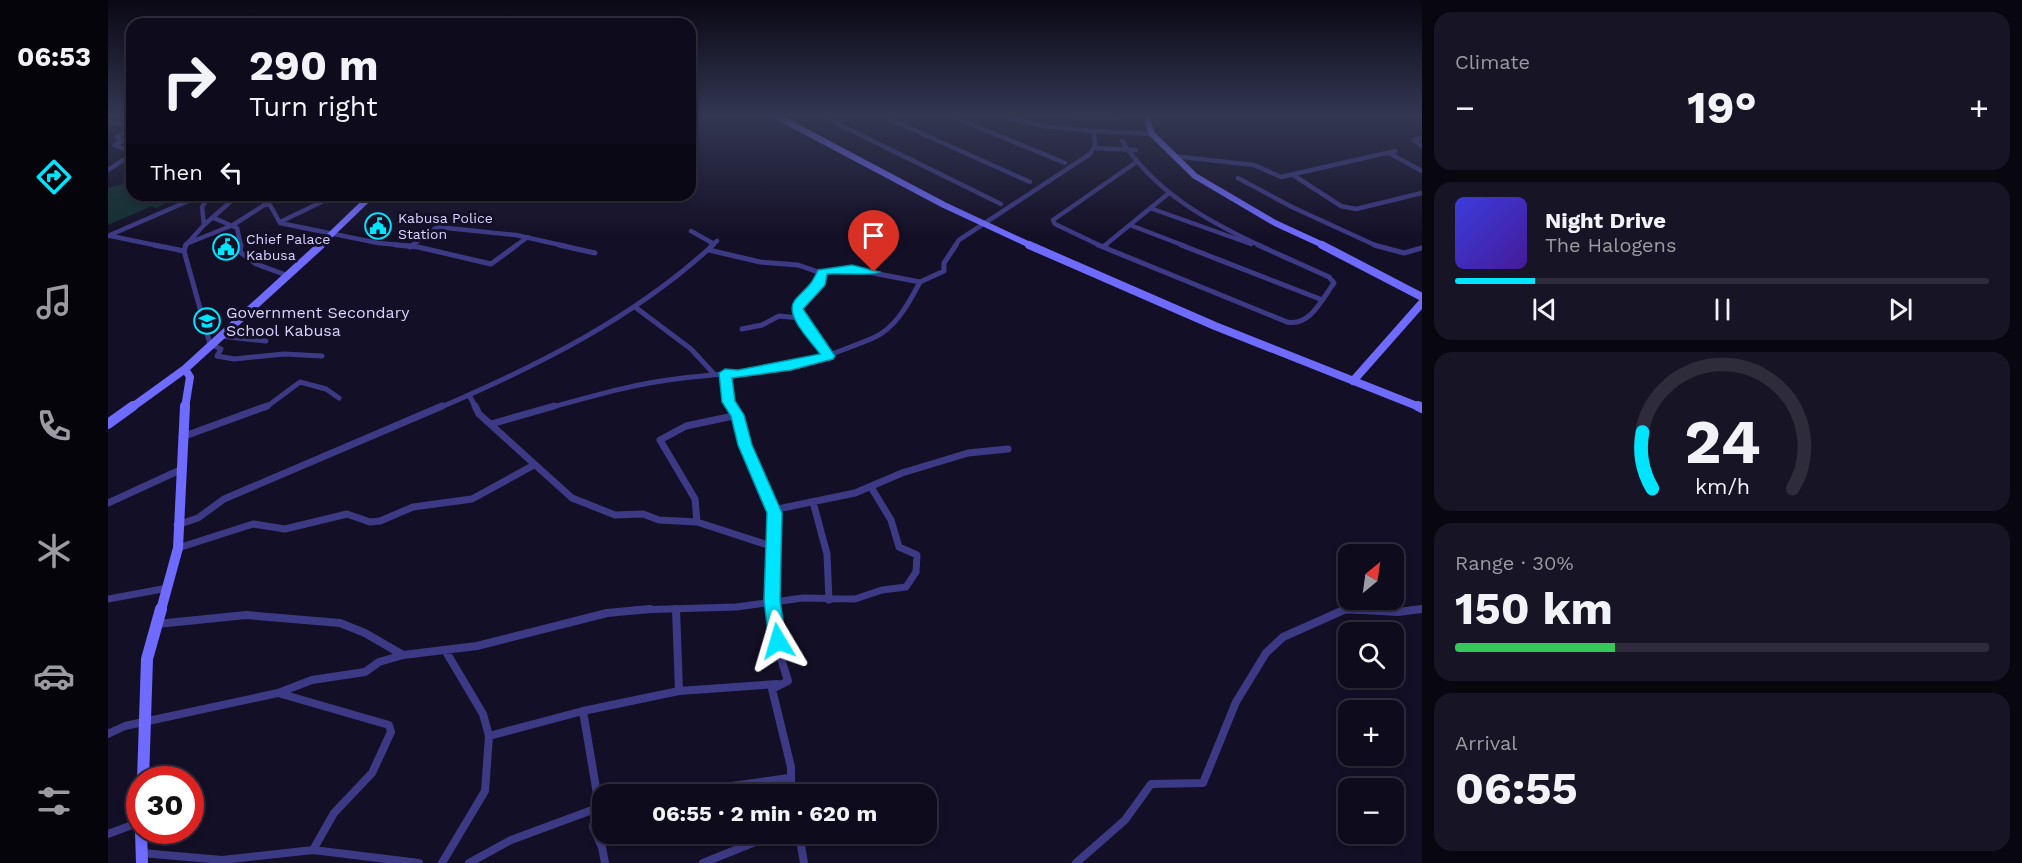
<!DOCTYPE html>
<html lang="en">
<head>
<meta charset="utf-8">
<style>
	body { margin:0; font-family:"Work Sans",sans-serif; background:#171425; color:#f1f3f6; height:100vh; display:flex; flex-direction:column; font-size:22px; white-space:nowrap }
	* { box-sizing:border-box; margin:0 }
	p { font-size:20px; color:#9b9ba3 }
	.icon { flex:none; width:33px; height:33px; fill:none; stroke:currentColor; stroke-width:2; stroke-linecap:round; stroke-linejoin:round }
	.map { position:relative; flex:1; overflow:hidden }
	.panel { display:flex; flex-direction:column; gap:12px; padding:12px; background:#08060f; width:600px }
	.panel>* { flex:none }
	.banner { position:absolute; left:18px; top:18px; width:570px; height:183px; border-radius:18px; box-shadow:0 3px 9px #0003,0 0 0 2px #2e2b3b; background:#0e0b1c; color:#f1f3f6; overflow:hidden }
	.needle { width:39px; rotate:29deg }
	.controls { position:absolute; left:1230px; top:544px; display:grid; gap:12px }
	.controls a { display:grid; place-items:center; width:66px; height:66px; border-radius:12px; background:#0e0b1c; box-shadow:0 3px 9px #0003,0 0 0 2px #2e2b3b; font-size:30px }
	.speed { position:absolute; left:18px; top:766px; display:flex; gap:12px; font-size:30px; font-weight:700; text-align:center }
	.speed>* { display:grid; place-content:center; width:78px; height:78px; border-radius:50%; background:#0e0b1c; box-shadow:0 3px 9px #0003,0 0 0 2px #2e2b3b; line-height:1 }
	.speed .limit { border:9px solid #d22; background:#fff; color:#111 }
	.pin { position:absolute; display:grid; place-items:center; width:51px; height:51px; color:#fff; margin:-62px -26px; border-radius:50% 50% 50% 0; rotate:-45deg; box-shadow:0 0 6px #0007 }
	.pin .icon { rotate:45deg }
	.me { position:absolute; width:66px; margin:-33px; rotate:353deg; stroke-linejoin:round; filter:drop-shadow(0 0 4px #0008) }
	.turn { display:flex; align-items:center; gap:21px; height:126px; padding:0 24px; font-size:27px }
	.turn .icon { width:78px; height:78px; stroke-width:2.5 }
	.turn b { display:block; font-size:42px; line-height:51px }
	.then { display:flex; align-items:center; height:57px; padding:0 24px; background:#0003; gap:12px; font-size:22px }
	.big { font-size:45px; font-weight:700; line-height:1.1 }
	.panel .tile { flex:1; display:flex; flex-direction:column; justify-content:center; gap:9px; min-width:0; padding:0 21px; border-radius:18px; background:#171425 }
	.panel .dial { align-items:center; gap:0 }
	.dial svg { height:156px; overflow:visible; fill:none; stroke:#2e2b3b; stroke-width:7; stroke-linecap:round; text-anchor:middle }
	.dial text { fill:#f1f3f6; stroke:none }
	.song { display:flex; align-items:center; gap:18px }
	.cover { width:72px; height:72px; border-radius:9px; background:linear-gradient(135deg,hsl(240 70% 55%),hsl(260 70% 35%)) }
	.played { height:6px; border-radius:3px; background:linear-gradient(90deg,#00e5ff 15%,#2e2b3b 15%) }
	.keys { display:flex; justify-content:space-around; direction:ltr }
	.heat { display:flex; justify-content:space-between; align-items:center; font-size:33px; direction:ltr }
	.charge { height:9px; border-radius:4px; background:linear-gradient(90deg,#34c759 30%,#2e2b3b 0) }
	.trip { position:absolute; left:484px; top:784px; width:345px; height:60px; border-radius:18px; background:#0e0b1c; box-shadow:0 3px 9px #0003,0 0 0 2px #2e2b3b; font-weight:700; line-height:60px; text-align:center }
	main { display:flex; flex:1; min-height:0 }
	.menu { display:flex; flex-direction:column; width:108px; justify-content:space-around; align-items:center; background:#06040b; color:#9b9ba3 }
	.menu .icon { width:42px; height:42px }
	.menu .on { color:#00e5ff }
	.menu b { font-size:27px; color:#f1f3f6 }
	.map>svg:first-child { display:block }
</style>
</head>
<body>
<main>
<nav class="menu">
<b>06:53</b>
<svg class="icon on" aria-label="directions" viewBox="0 0 24 24"><path d="M12 3l9 9-9 9-9-9zM9 14v-3h6M13 9l2 2-2 2"/></svg>
<svg class="icon" aria-label="music" viewBox="0 0 24 24"><path d="M9 18V5l10-2v13"/><circle cx="6" cy="18" r="3"/><circle cx="16" cy="16" r="3"/></svg>
<svg class="icon" aria-label="phone" viewBox="0 0 24 24"><path d="M5 4h4l2 5-3 2q2 4 5 5l2-3 5 2v4C11 20 4 13 5 4z"/></svg>
<svg class="icon" aria-label="climate" viewBox="0 0 24 24"><path d="M12 3v18M4 7l16 10M4 17L20 7"/></svg>
<svg class="icon" aria-label="car" viewBox="0 0 24 24"><path d="M5 17H2v-5l4-1 3-4h7l3 4 3 1v5h-3M9 17h6M6 11h13"/><circle cx="7" cy="17" r="2"/><circle cx="17" cy="17" r="2"/></svg>
<svg class="icon" aria-label="filters" viewBox="0 0 24 24"><path d="M4 7h16M4 17h16"/><circle cx="9" cy="7" r="2"/><circle cx="15" cy="17" r="2"/></svg>
</nav>
<div class="map">
<svg width="1314" height="863" viewBox="0 0 1314 863">
	<rect width="100%" height="100%" fill="#130f26"/>
	<path fill="#12302f" d="M24 181V195H59L64 200 48 208 44 206 0 225V188Z"/>
	<g fill="none" stroke-linecap="round" stroke-linejoin="round">
		<path stroke="#3d3a85" stroke-width="4.5" d="M716 117 893 204
			M777 117 922 182
			M846 117 957 163
			M895 117 935 126 986 131
			M961 117 1008 119
			M0 122 24 125
			M1306 140 1314 146
			M1306 140 1314 138
			M13 141 9 137 24 128
			M1014 141C1047 192 1099 221 1153 246
			M986 148 1028 150
			M1281 153 1314 171
			M1065 156 1146 165 1173 177 1287 151
			M0 170 23 155V152L7 145 24 136
			M1185 175 1233 206 1248 209 1314 193
			M1130 178 1184 207 1269 246
			M142 195 162 205 172 223 270 243 303 246
			M239 195 259 199
			M1042 208 1143 244
			M106 218 129 228 133 246
			M172 222 228 195
			M96 225 130 195
			M1022 225 1077 246
			M583 231 606 244
			M0 236 94 195
			M3 236 51 246
			M78 244 125 225 172 195
			M77 246 96 225 94 207 102 195
			M303 246 329 227 408 235 457 246
			M407 246 420 237
			M603 246 609 241
			M847 246 851 240 982 154 987 145 986 131 1044 134
			M993 246 947 224 945 220 1027 163
			M996 246 1061 193"/>
		<path stroke="#3d3a85" stroke-width="5" d="M46 245 76 251
			M78 245 76 251 102 344 113 349 109 356 126 359 176 354 214 356
			M133 245 132 252 148 264 178 275
			M288 245 310 247 383 264 409 245
			M451 245 487 253
			M990 245 1179 322C1202 327 1214 299 1226 283L1221 277 1150 245
			M1073 245 1212 299
			M1266 245 1296 253 1314 248
			M302 247 305 245
			M995 247 998 245
			M601 250 652 262 690 265 713 273 744 269 812 282 836 271V263L848 245
			M527 307 583 349 606 374
			M692 318 693 302 713 282V273
			M634 329 654 325 671 316 692 318 721 356
			M112 336 158 341
			M617 373 621 402 625 408
			M361 395 368 408
			M157 408 192 382 218 389 231 398
			M331 408C429 366 526 318 605 245
			M441 408C484 396 529 383 575 378 633 372 690 369 745 346 754 342 766 339 774 333 791 322 803 299 812 282"/>
		<path stroke="#3d3a85" stroke-width="7" d="M367 406 371 414 464 498 507 515 535 514 551 520 589 522 666 547
			M624 406 630 415 637 445 667 513 665 610
			M383 424 446 406
			M74 437 159 406
			M705 502 719 554 721 600
			M0 503 72 470
			M665 510 747 493 794 473 860 453 900 449
			M589 522 587 499 552 440 578 426 630 415
			M69 525 90 518 116 499 334 406
			M70 548 145 524 177 529 239 514 262 522 272 521 305 507 364 499 426 465
			M0 599 60 588
			M527 610 628 607 695 598 747 599 774 590 798 587 808 572 809 555 791 547 783 520 763 487
			M1235 610H1260
			M1304 610 1314 609"/>
		<path stroke="#3d3a85" stroke-width="8" d="M568 609 571 691 669 684
			M665 609 672 655 680 681 664 689 683 767V795
			M49 624 138 615 232 623 257 633 295 655
			M170 693 281 725 283 732 264 773 226 813 205 850
			M475 711 490 800 485 827 494 847 497 863
			M0 734 17 726 170 693 204 680 257 672 271 662 295 655 369 646 499 613 542 609
			M381 736 475 711 571 691
			M557 795 681 778
			M0 834 32 822
			M691 834 696 863
			M694 842 718 834
			M34 853 114 860 205 850 311 863
			M334 863 377 791 381 736 375 714 337 650
			M361 863 403 840 495 806
			M595 863 667 834
			M968 863 1017 820 1043 784 1095 783 1128 702 1158 653 1175 637 1238 609 1290 612 1314 609"/>
		<path stroke="#6f6bff" stroke-width="6" d="M670 117 836 205 924 246
			M1038 117 1044 134 1087 176 1167 223 1217 246
			M211 246 264 195"/>
		<path stroke="#6f6bff" stroke-width="8" d="M921 245 1107 326 1314 408
			M1214 245 1314 297
			M77 369 82 377 77 408
			M1245 381 1314 303
			M23 408 77 369 213 245"/>
		<path stroke="#6f6bff" stroke-width="10" d="M1310 406 1314 408
			M0 424 25 406
			M53 610 70 548 77 406"/>
		<path stroke="#6f6bff" stroke-width="12" d="M35 780 39 659 53 609
			M33 831 34 863"/>
	</g>
	<linearGradient id="sky" x2="0" y2="1"><stop stop-color="#0a0815"/><stop offset="0.49" stop-color="#333752"/><stop offset="1" stop-color="#333752" stop-opacity="0"/></linearGradient>
	<rect width="1314" height="237" fill="url(#sky)"/>
	<path fill="#00e5ff" stroke="#0095a6" stroke-width="1.5" d="M744 265 772 272C767 276 730 273 719 274L717 285 695 309 727 356 725 359 683 370 624 378 627 401 636 415 644 445 674 513 672 600 678 641 676 646 670 649 664 646 661 641 656 600 659 513 630 445 623 416 614 402 611 373 617 369 630 370 712 354C704 342 675 315 687 300 699 286 702 288 710 270Z"/>
	<defs>
		<g id="civic-ring" transform="scale(1.35)"><circle r="9.5" fill="#130f26" stroke="#00e5ff" stroke-width="1.5"/><path d="M-.6-6.5H3V-4.5H.6V-3L4-1V1h2V6H-6V1h2V-1L-.6-3ZM-1.2 2.5V6h2.4V2.5Z" fill="#00e5ff"/></g>
		<g id="school-ring" transform="scale(1.35)"><circle r="9.5" fill="#130f26" stroke="#00e5ff" stroke-width="1.5"/><path d="M0-5L7-2L0 1L-7-2ZM-4 1L0 2.5L4 1V4Q0 6-4 4Z" fill="#00e5ff"/></g>
	</defs>
	<g fill-rule="evenodd">
		<use href="#civic-ring" x="270" y="226"/>
		<use href="#civic-ring" x="118" y="247"/>
		<use href="#school-ring" x="99" y="321"/>
	</g>
	<g text-anchor="middle" stroke-width="6" stroke-linejoin="round" paint-order="stroke">
		<g font-size="14" fill="#d9d4ff" stroke="#130f26" text-anchor="start">
			<text x="290" y="223">Kabusa Police<tspan x="290" dy="16">Station</tspan></text>
			<text x="138" y="244">Chief Palace<tspan x="138" dy="16">Kabusa</tspan></text>
		</g>
		<g font-size="16" fill="#d9d4ff" stroke="#130f26" text-anchor="start">
			<text x="118" y="318">Government Secondary<tspan x="118" dy="18">School Kabusa</tspan></text>
		</g>
	</g>
</svg>
<div class="controls">
<a><svg class="needle" viewBox="-14 -14 28 28"><path d="M0-13l5 13h-10z" fill="#e53935"/><path d="M0 13l5-13h-10z" fill="#9b9ba3"/></svg></a>
<a><svg class="icon" aria-label="search" viewBox="0 0 24 24"><circle cx="10" cy="10" r="6"/><path d="M15 15l6 6"/></svg></a>
<a>+</a>
<a>−</a>
</div>
<div class="speed"><div class="limit">30</div></div>
<div class="pin" style="left:766px;top:272px;background:#d93025"><svg class="icon" aria-label="arrive" viewBox="0 0 24 24"><path d="M6 21V4h12l-3 4 3 4H6"/></svg></div>
<svg class="me" style="left:670px;top:641px" viewBox="-20 -20 40 40"><path d="M0-17L14 15 0 8-14 15z" fill="#00e5ff" stroke="#fff" stroke-width="4"/></svg>
<div class="trip">06:55 · 2 min · 620 m</div>
<div class="banner">
<div class="turn"><svg class="icon" aria-label="right" viewBox="0 0 24 24"><path d="M7 20v-9h11M14 6l5 5-5 5"/></svg><div><b>290 m</b>Turn right</div></div>
<div class="then">Then<svg class="icon" aria-label="left" viewBox="0 0 24 24"><path d="M17 20v-9H6M10 6l-5 5 5 5"/></svg></div>
</div>
</div>
<section class="panel">
<div class="tile"><p>Climate</p>
<div class="heat"><a>−</a><b class="big">19°</b><a>+</a></div>
</div>
<div class="tile">
<div class="song"><i class="cover"></i><div><b>Night Drive</b><p>The Halogens</p></div></div>
<div class="played"></div>
<div class="keys"><svg class="icon" aria-label="previous" viewBox="0 0 24 24"><path d="M18 5L8 12l10 7zM5 5v14"/></svg><svg class="icon" aria-label="pause" viewBox="0 0 24 24"><path d="M8 5v14M16 5v14"/></svg><svg class="icon" aria-label="next" viewBox="0 0 24 24"><path d="M6 5l10 7-10 7zM19 5v14"/></svg></div>
</div>
<div class="tile dial"><svg viewBox="0 0 100 80">
<path d="M14 69A42 42 0 1 1 86 69"/>
<path d="M14 69A42 42 0 0 1 9 40" stroke="#00e5ff"/>
<text x="50" y="56" font-size="32" font-weight="700">24</text>
<text x="50" y="72" font-size="11">km/h</text>
</svg></div>
<div class="tile"><p>Range · 30%</p><b class="big">150 km</b><div class="charge"></div></div>
<div class="tile"><p>Arrival</p><b class="big">06:55</b></div>
</section>
</main>
</body>
</html>
